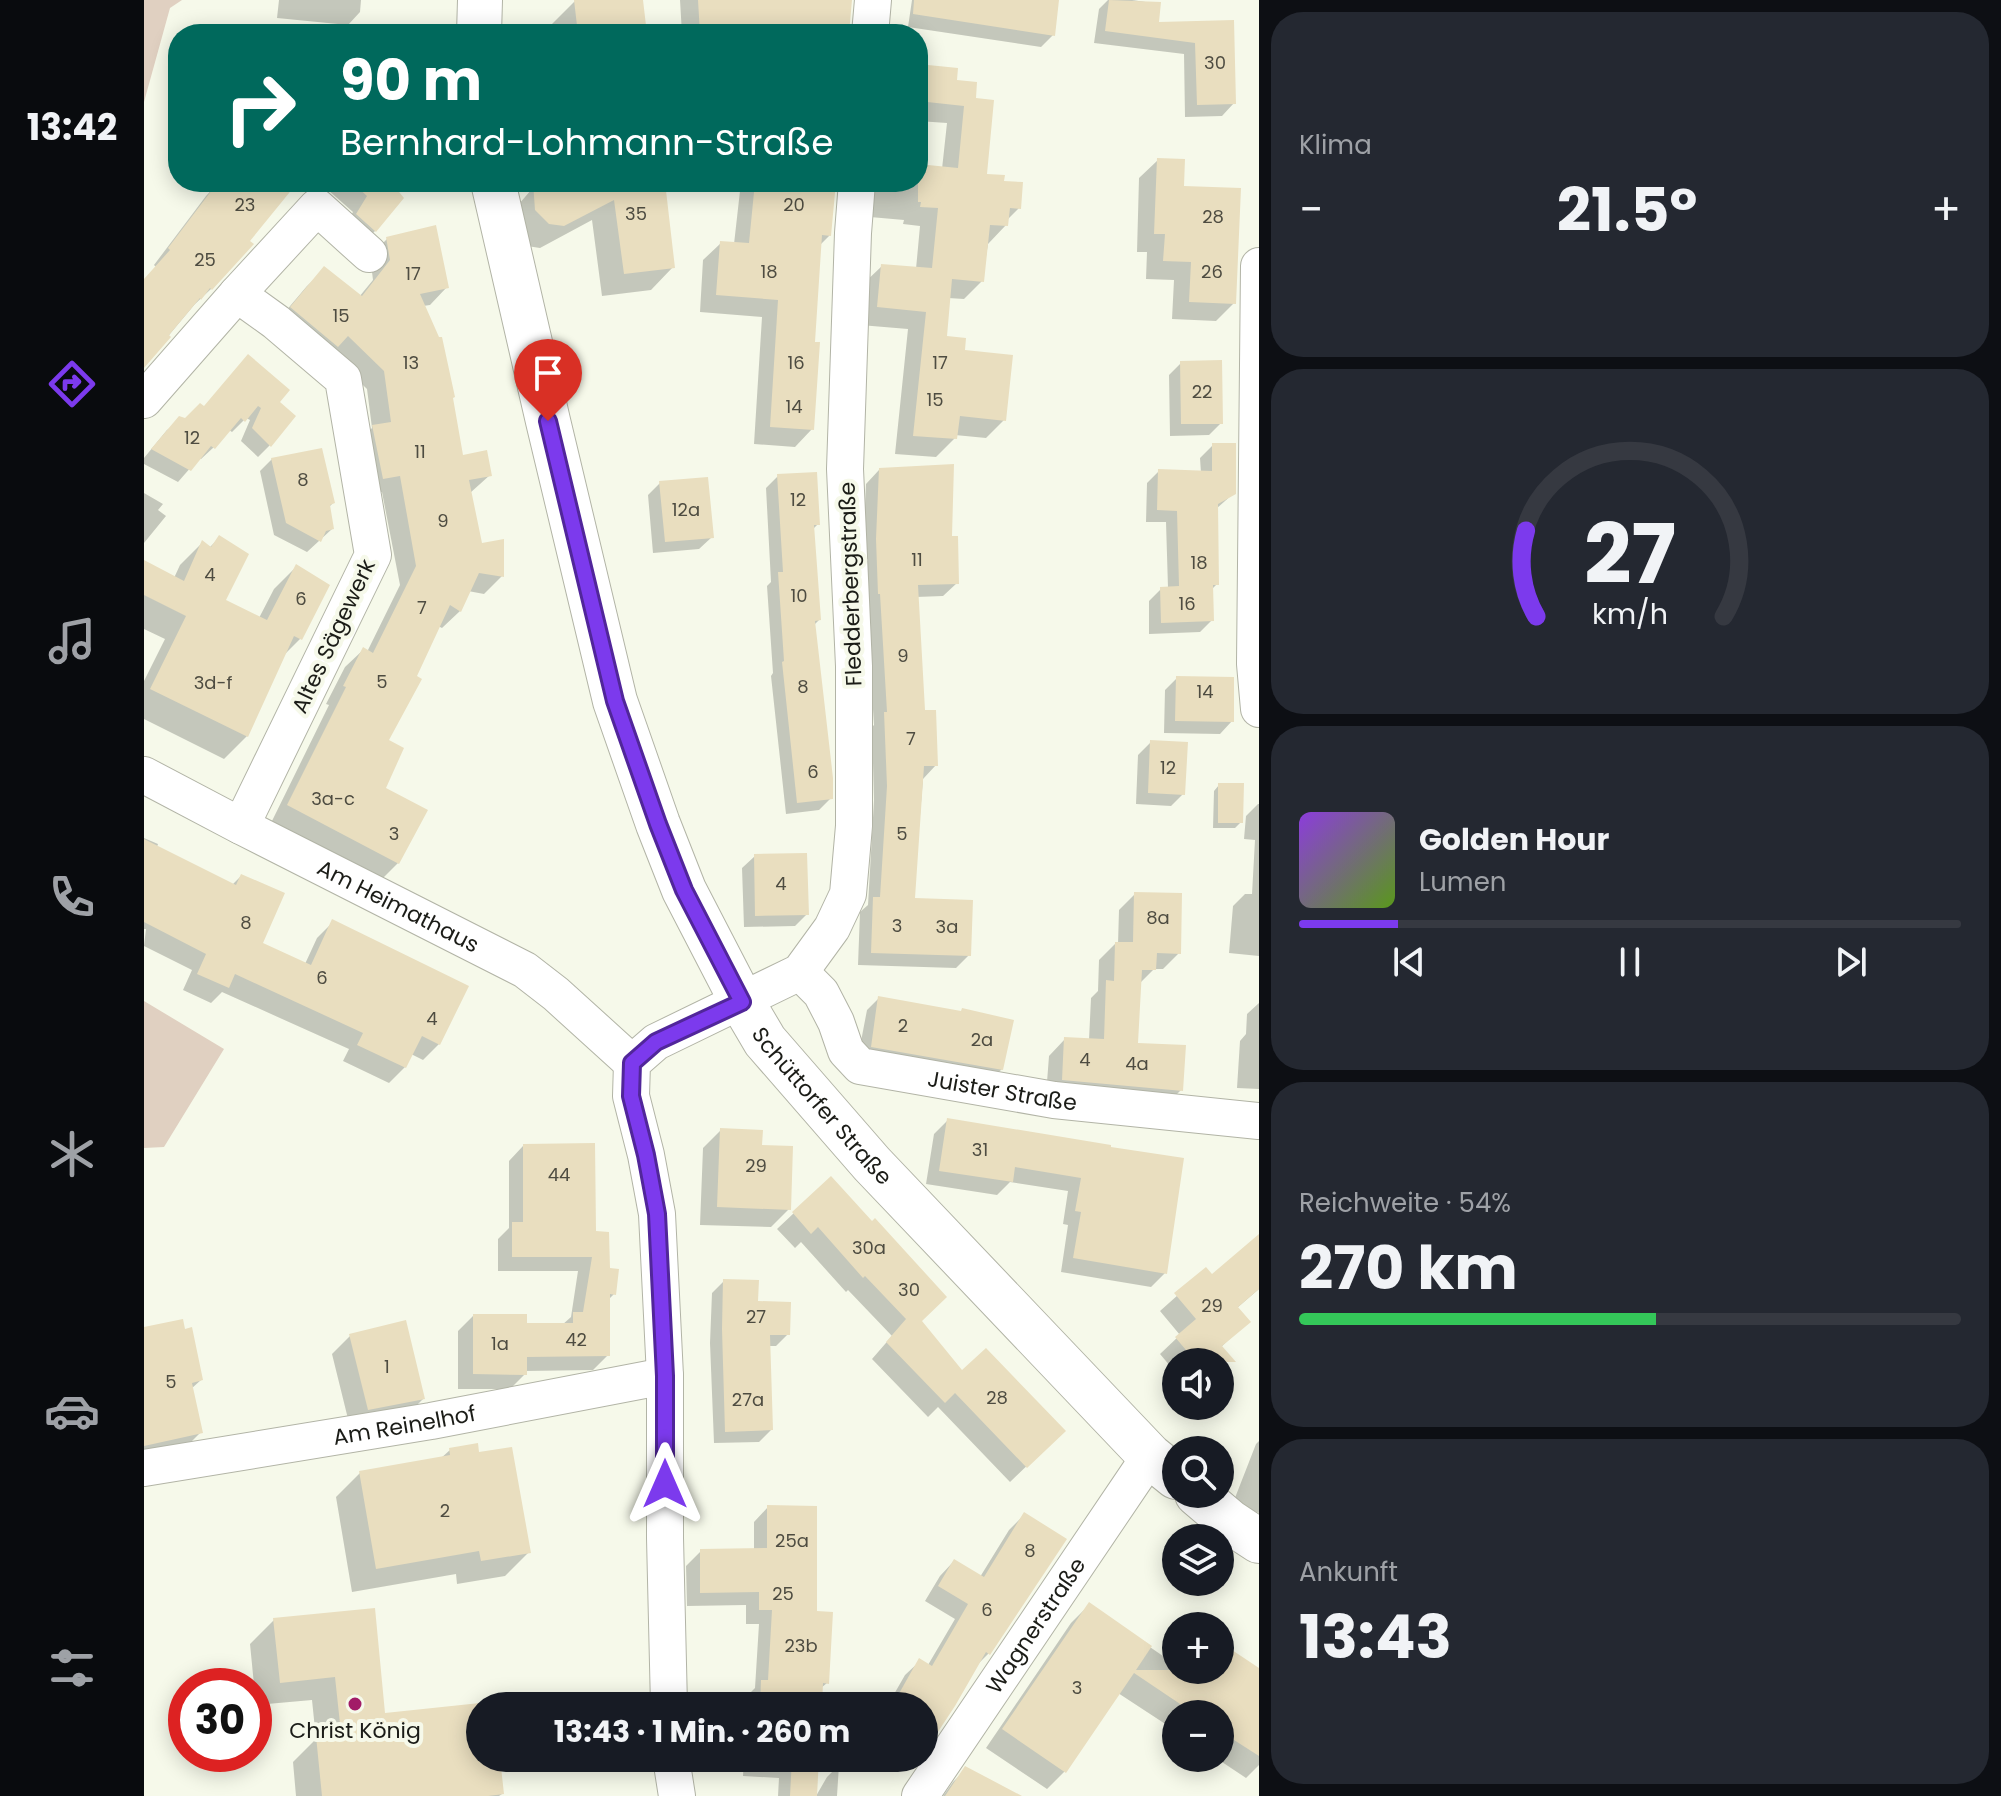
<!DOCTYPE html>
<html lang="de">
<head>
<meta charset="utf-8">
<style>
	body { margin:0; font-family:Poppins,sans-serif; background:#242831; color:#f1f3f6; height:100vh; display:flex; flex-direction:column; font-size:30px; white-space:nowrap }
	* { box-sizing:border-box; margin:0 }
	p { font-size:26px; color:#9ea1a6 }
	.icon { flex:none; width:44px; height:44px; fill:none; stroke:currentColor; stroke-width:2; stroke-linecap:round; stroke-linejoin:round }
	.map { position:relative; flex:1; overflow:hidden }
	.drawer { display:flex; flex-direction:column; gap:12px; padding:12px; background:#0d0f14; width:742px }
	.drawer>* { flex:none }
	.hud { position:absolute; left:24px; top:24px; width:760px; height:168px; border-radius:32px; box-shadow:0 4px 20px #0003; background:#00695c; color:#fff; overflow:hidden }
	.controls { position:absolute; left:1018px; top:1348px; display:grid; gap:16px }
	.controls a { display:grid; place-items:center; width:72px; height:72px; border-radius:50%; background:#171b24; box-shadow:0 4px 20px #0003; font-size:40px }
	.speed { position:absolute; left:24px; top:1668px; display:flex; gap:16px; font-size:40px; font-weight:700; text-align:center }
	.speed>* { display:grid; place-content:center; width:104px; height:104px; border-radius:50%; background:#171b24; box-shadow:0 4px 20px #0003; line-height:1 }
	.speed .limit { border:12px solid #d22; background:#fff; color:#111 }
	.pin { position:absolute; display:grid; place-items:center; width:68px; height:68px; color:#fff; margin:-82px -34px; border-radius:50% 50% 50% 0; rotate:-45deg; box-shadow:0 0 8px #0007 }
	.pin .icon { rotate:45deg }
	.me { position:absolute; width:88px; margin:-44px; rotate:0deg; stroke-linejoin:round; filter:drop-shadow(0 0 6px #0008) }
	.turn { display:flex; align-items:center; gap:28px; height:168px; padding:0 40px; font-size:36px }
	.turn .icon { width:104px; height:104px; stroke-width:2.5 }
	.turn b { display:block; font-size:56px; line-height:68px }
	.big { font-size:60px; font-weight:700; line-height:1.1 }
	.drawer .tile { flex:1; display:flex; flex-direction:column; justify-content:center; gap:12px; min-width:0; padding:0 28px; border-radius:32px; background:#242831 }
	.drawer .dial { align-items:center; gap:0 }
	.dial svg { height:208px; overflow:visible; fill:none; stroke:#363941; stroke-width:7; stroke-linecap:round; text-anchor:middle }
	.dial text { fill:#f1f3f6; stroke:none }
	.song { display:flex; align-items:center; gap:24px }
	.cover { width:96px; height:96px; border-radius:12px; background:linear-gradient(135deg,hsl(270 70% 55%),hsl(90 70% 35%)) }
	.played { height:8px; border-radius:4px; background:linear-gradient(90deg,#7c3aed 15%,#363941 15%) }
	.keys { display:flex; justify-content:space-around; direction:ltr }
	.heat { display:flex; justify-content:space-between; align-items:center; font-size:44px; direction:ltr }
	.charge { height:12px; border-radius:6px; background:linear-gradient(90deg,#34c759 54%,#363941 0) }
	.trip { position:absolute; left:322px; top:1692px; width:472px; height:80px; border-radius:40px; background:#171b24; box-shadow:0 4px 20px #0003; font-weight:700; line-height:80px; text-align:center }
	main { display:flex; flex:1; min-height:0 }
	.dock { display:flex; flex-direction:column; width:144px; justify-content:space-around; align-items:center; background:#090b0e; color:#9ea1a6 }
	.dock .icon { width:56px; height:56px }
	.dock .current { color:#7c3aed }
	.dock b { font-size:36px; color:#f1f3f6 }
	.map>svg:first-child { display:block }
</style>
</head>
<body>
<main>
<nav class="dock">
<b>13:42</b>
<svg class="icon current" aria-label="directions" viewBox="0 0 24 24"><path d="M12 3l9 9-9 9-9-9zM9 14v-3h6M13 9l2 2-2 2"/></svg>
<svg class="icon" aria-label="music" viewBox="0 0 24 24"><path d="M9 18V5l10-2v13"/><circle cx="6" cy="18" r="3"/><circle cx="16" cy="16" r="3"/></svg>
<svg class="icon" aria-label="phone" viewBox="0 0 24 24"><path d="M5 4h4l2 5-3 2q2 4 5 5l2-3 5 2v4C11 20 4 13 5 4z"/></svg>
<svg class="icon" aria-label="climate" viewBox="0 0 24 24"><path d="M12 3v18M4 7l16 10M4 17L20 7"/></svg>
<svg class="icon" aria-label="car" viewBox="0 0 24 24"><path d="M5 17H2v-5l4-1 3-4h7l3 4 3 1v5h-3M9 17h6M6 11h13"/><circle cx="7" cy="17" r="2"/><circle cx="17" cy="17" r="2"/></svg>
<svg class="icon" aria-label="filters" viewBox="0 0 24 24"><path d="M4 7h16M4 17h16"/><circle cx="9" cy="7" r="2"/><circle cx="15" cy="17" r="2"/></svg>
</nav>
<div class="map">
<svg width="1115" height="1796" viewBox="0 0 1115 1796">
	<rect width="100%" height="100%" fill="#f6f9ea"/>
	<path fill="#e0d0c1" d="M0 0H38L26 8 0 102Z
		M0 1001 80 1049 20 1147 0 1148Z"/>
	<path fill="#0003" d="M135 0H217L216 12 204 25 133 18Z
		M441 0H497L501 34H410L408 24 431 1Z
		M536 0H707L704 34H538Z
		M768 0H913L909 35 897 47 764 27Z
		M964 0H988L1015 4 1012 24 1088 22 1090 103 1078 116 1041 117 1040 54 950 43 955 9Z
		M774 66 811 82 829 100 841 175 858 183 875 208 862 221V225L844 244 838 281 820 299 804 298 801 338 819 352 860 420 842 438 811 435V438L792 457 751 454 764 329 716 325 719 284 738 266 772 269 776 226 759 224 760 220 726 217 729 182H774V166L798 169 803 123 774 121Z
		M1014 160 1038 188 1090 303 1072 321 1028 319 1030 280 1002 279 1003 252H993L995 178Z
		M75 182H152L67 289 51 304 0 365V280L12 267 10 265 62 196Z
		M175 182H257L251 190 258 198 231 231 216 246 198 230 209 212Z
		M394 182H519L529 267 507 290 458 296 448 220 396 248 383 246 368 212Z
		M597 182H671L686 235 676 245 668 344V429L651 447 610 444 618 317 556 312 559 260 577 243 590 244Z
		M243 239 303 287 286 305 279 306 317 457 346 475 326 493 337 546 358 576 340 594 324 591 316 611 298 628 294 626 242 741 240 789 254 863 236 881 127 823 185 705 182 704 201 667 219 650 223 652 256 585 238 492 222 495 212 445 228 428 223 389 186 353 130 325 163 286 181 269 215 297 229 280 226 256Z
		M1037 363 1077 423 1065 435 1026 436 1025 375Z
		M133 403 126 445 114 457 97 441 106 420 102 418 88 432 85 430 70 447 57 459 55 458 34 482 0 464V458L23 430 59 408Z
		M1069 445 1090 493 1072 509 1073 584 1067 590 1068 620 1056 632 1005 634V601L1017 589 1024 588 1022 522H1002L1003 483 1015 471 1057 473 1056 458Z
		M128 459 189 503 185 507 188 529 163 552 130 535 116 471Z
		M735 470 806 538 813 583 799 596 772 597 779 712 792 765 779 779 769 900 825 955 812 968 714 965 716 912 724 905 730 800 728 727 730 725 719 554 722 484Z
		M634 476 674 524 668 530 675 620 670 625 687 798 675 810 642 814 627 676 629 673 623 586 627 582 622 488Z
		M516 483 568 537 555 549 509 553 504 495Z
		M0 493 19 504 14 510 22 516 0 543Z
		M75 538 79 601 115 618 130 589 152 567 156 639 139 656 103 736 80 759 0 719V681L21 639 0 629V593L30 578 36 565 58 543 65 548Z
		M1033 678 1088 721 1076 734 1020 733 1021 690Z
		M1007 742 1039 794 1027 806 992 804 994 755Z
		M1075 785 1097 822 1091 828H1069L1070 791Z
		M1114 804H1115V956L1085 953 1089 906 1101 894H1108L1111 840 1100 839 1102 816Z
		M0 838 14 844 13 847 88 885 97 876 117 944 161 964 173 938 189 922 295 1044 279 1060 267 1054 261 1067 245 1083 199 1061 205 1049 78 992 67 1003 39 990 48 970 0 946 2 929H0Z
		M611 856 663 914 651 926 600 927 598 868Z
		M991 894 1035 953 1019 969H1010L995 984 992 1045 1037 1090 1021 1106 902 1095 905 1056 921 1039 945 1040 947 998 954 991 955 960 971 944H974L975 910Z
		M735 998 858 1069 845 1081 714 1057 723 1010Z
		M1115 1003V1089L1093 1088 1096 1041 1102 1034 1103 1014Z
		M804 1120 965 1147 1021 1273 1007 1287 917 1272 924 1225 919 1224 924 1191 866 1182 853 1195 782 1184 790 1134Z
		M577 1130 616 1147 645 1209 627 1227 556 1225 559 1148Z
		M379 1146 450 1233 470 1294 464 1300V1355L449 1370 381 1371V1374L366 1389H314V1331L329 1316 381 1325H418L427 1317 434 1271H354V1239L365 1228V1161Z
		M686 1179 776 1322 818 1373 919 1431 866 1482 794 1407 784 1417 728 1359 748 1336 704 1290 702 1292 657 1242 651 1248 633 1229Z
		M1115 1236V1289L1093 1308 1104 1322 1077 1347 1084 1356 1076 1364V1362H1032V1373L1016 1354 1036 1335 1016 1311 1062 1270 1068 1277Z
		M580 1281 612 1303 644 1334 632 1346H624L627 1430 615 1442 570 1443 566 1343 568 1293Z
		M0 1329 57 1380 47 1389 57 1432 38 1451 0 1459Z
		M206 1336 279 1399 261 1417 206 1427 188 1354Z
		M1115 1441V1513L1089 1503 1112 1444Z
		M306 1450 334 1455 385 1552 361 1576 313 1584 312 1574 208 1592 192 1497 216 1473 296 1459Z
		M624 1507 671 1613 683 1683 677 1688 676 1706H603V1696L611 1688 615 1624H602V1605L543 1606 542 1566 557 1551 610 1550V1522Z
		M880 1515 845 1653 832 1666 780 1746V1706H727L736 1697 745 1703 761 1675 776 1661 784 1665 811 1619 781 1601 796 1576 810 1561 836 1577 865 1530Z
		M945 1605 1032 1665V1670H1076V1644L1115 1670V1765L1102 1778 1072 1758H1076V1714H1032V1731L974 1693 921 1771 903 1789 842 1748 927 1623Z
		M130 1620 239 1715 348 1704 349 1706H336V1758H354L358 1794 355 1796H152L149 1762 172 1739 168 1700 112 1705 106 1644Z
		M600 1758H673L671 1796H634L635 1778 599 1776Z
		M723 1758H743L736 1765Z
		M695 1765 693 1796H672L683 1777Z
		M822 1769 842 1796H799L809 1782Z"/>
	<path fill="#e9debf" d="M430 0H499L503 34H434Z
		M554 0H708L705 34H556Z
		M770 0H915L911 36 769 14Z
		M965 0 1017 2 1015 22 1090 20 1092 104 1053 105 1051 43 961 31Z
		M774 64 814 68 813 80 833 82 832 98 850 100 843 174 861 175 860 181 879 182 877 209 866 208 864 226 846 225 840 282 808 279 803 336 822 338 821 350 869 355 862 421 816 416 813 439 769 436 782 312 733 307 737 264 788 268 794 208 776 207 777 202H774V164L814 168 820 106 774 101Z
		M1013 158 1041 159 1040 186 1097 188 1092 304 1045 302 1047 262 1019 261 1021 234H1010Z
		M74 182H154L106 241 110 244 68 290 66 288 57 300 56 298 25 335 27 337 0 368V279L26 250 24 248Z
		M208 182H247L260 198 232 232 212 214 223 196Z
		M389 182H521L531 268 480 274 470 200 420 226 405 224 391 210Z
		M611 182H692L687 236 678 235 671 342H676L670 430 626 427 634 300 572 295 576 241 605 243Z
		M292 225 305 288 276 294 295 337H298L311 397 309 398 319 455 343 450 348 476 325 480 338 543 360 539V577L335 573 317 612 306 605 273 676 278 679 245 740 260 748 242 788 284 810 255 864 143 805 202 687 199 686 219 647 229 653 272 566 256 476 239 479 228 425 247 422 240 371 204 336 194 347 146 307 180 266 218 296 246 260 242 237Z
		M104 354 146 390 136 402 152 416 127 447 108 428 117 408 114 406 101 422 97 418 71 449 67 446 47 471 7 449 35 416 41 418 56 403 60 406Z
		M1078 360 1079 424H1037L1036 361Z
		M1068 443H1092V494L1074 504 1075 585H1069L1070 621 1017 623 1016 587 1035 586 1033 511 1013 510 1014 469 1068 471Z
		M178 448 191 503 186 505 190 529 182 531 177 542 142 523 127 458Z
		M810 464 808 536H814L815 584 774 585 781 710H792L794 766H780L771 898 829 900 827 956 727 953 729 897H736L743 786 740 712H743L736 594H734L732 539 735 468Z
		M673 472 676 525H670L677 620 671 621 689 778V799L653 803 638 662 640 661 634 572H639L633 474Z
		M564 477 570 538 521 542 515 481Z
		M75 535 105 554 82 600 123 620 152 564 186 585 158 640 150 636 104 737 6 689 42 616 0 595V560L40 581 58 540 67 547Z
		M1032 676 1090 677V722L1031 721Z
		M1006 740 1044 742 1041 795 1004 793Z
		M1074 783H1100L1099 823H1074Z
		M0 839 92 885 97 874 141 893 119 943 167 965 188 919 325 986 296 1045 278 1036 262 1068 213 1045 219 1033 91 974 85 988 53 974 62 954 0 922Z
		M663 853 665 915 611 916 610 854Z
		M990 892 1038 893 1037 954 1013 953 1012 970H998L994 1043 1042 1045 1039 1091 918 1080 920 1037 960 1039 962 980 970 981 971 942H989Z
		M734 996 817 1011 818 1008 870 1020 859 1070 727 1047Z
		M803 1118 967 1145V1147L1040 1158 1023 1274 929 1258 937 1212 931 1211 937 1178 871 1167 869 1182 795 1171Z
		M576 1128 619 1130 618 1145 649 1146 647 1210 573 1207Z
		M451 1143 452 1231 465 1232 466 1268 475 1269 472 1295 466 1294V1356L383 1357V1375L329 1374V1314H383V1323H429V1312H439L448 1257H368V1222H379V1144Z
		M687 1176 728 1221 731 1218 803 1297 778 1321 818 1370 842 1348 922 1431 883 1468 811 1393 801 1403 742 1342 762 1319 721 1276 719 1278 674 1227 667 1234 648 1212Z
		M1115 1234V1289L1094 1307 1107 1322 1078 1346 1092 1362H1052L1031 1337 1052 1319 1030 1293 1062 1267 1068 1274Z
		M579 1279 615 1280 614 1301 647 1302 646 1335H626L629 1430 581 1432 578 1329Z
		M39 1319 41 1329 48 1327 59 1380 48 1383 59 1433 0 1446V1327Z
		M262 1320 281 1399 224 1410 205 1334Z
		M334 1443 335 1452 368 1447 387 1553 337 1561 335 1551 232 1569 215 1471 306 1455 305 1448Z
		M623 1505 673 1506V1611L689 1612 685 1684 679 1683 678 1706H616L617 1680H624L628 1610H615V1592L556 1593V1549L623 1548Z
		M880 1512 923 1539 846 1655 842 1652 811 1706 780 1753V1706H748L775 1658 788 1666 824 1604 794 1586 810 1559 840 1577Z
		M945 1602 1008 1646 992 1670H1076V1642L1115 1668V1756L1076 1731V1714H1051L990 1673 922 1773 858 1729Z
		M231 1608 241 1713 336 1703V1758H356L360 1794 344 1796H178L172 1736 197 1733 191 1677 136 1683 129 1618Z
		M648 1758H675L673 1796H646Z
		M821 1766 878 1796H801Z"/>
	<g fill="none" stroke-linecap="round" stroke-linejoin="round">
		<g stroke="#b2b4a6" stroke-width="38">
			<g id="minor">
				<path d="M726 34 729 0"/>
				<path d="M1115 266 1111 664 1115 709"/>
				<path d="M93 294 132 322 199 379 229 555 97 826"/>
				<path d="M0 400 93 294 173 207 225 254"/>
				<path id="s1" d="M0 775 93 824 381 970 412 994 488 1063"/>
				<path id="s2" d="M656 972 677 993 692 1022 702 1051 716 1066 910 1100 1115 1121"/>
				<path id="s3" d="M0 1468 287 1421 521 1376"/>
				<path d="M525 1706 521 1538V1376L513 1214 502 1155 487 1096 488 1063 512 1042 656 972 688 928 704 894 710 826V666L701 469 709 233 713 182"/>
				<path d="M527 1758 533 1796"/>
				<path id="s4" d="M776 1796 1006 1456"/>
			</g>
		</g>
		<g stroke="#b2b4a6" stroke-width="46">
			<g id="secondary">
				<path d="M335 34 336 0"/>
				<path id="s5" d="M349 182 404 421 471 701 514 824 540 890 598 1002 621 1041 728 1164 1006 1456 1032 1477"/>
				<path d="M1053 1494 1086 1522 1115 1541"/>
			</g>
		</g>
		<use href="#minor" stroke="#fff" stroke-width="36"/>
		<use href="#secondary" stroke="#fff" stroke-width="44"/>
	</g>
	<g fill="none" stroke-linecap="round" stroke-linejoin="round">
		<g stroke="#51269a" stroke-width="20">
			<path id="route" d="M404 421 471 701 514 824 540 890 598 1002 512 1042 488 1063 487 1096 502 1155 513 1214 521 1376V1484"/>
		</g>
		<use href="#route" stroke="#7c3aed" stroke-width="14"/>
	</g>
	<circle fill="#a21b67" stroke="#f6f9ea" stroke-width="3" cx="211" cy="1704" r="8"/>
	<g text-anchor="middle" stroke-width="8" stroke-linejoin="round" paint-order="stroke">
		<g font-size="18" fill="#4e4c41">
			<text x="1071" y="69">30</text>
			<text x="101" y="211">23</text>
			<text x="650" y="211">20</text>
			<text x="492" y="220">35</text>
			<text x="1069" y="223">28</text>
			<text x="61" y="266">25</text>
			<text x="625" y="278">18</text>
			<text x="1068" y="278">26</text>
			<text x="269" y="280">17</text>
			<text x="197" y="322">15</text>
			<text x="267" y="369">13</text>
			<text x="652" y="369">16</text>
			<text x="796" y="369">17</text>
			<text x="1058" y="398">22</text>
			<text x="791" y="406">15</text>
			<text x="650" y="413">14</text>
			<text x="48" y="444">12</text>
			<text x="276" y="458">11</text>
			<text x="159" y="486">8</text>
			<text x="654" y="506">12</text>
			<text x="542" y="516">12a</text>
			<text x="299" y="527">9</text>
			<text x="773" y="566">11</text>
			<text x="1055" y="569">18</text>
			<text x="66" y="581">4</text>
			<text x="655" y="602">10</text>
			<text x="157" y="605">6</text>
			<text x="1043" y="610">16</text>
			<text x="278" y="614">7</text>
			<text x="759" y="662">9</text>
			<text x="238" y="688">5</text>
			<text x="69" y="689">3d-f</text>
			<text x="659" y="693">8</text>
			<text x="1061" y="698">14</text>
			<text x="767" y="745">7</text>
			<text x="1024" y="774">12</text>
			<text x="669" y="778">6</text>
			<text x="189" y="805">3a-c</text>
			<text x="250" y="840">3</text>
			<text x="758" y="840">5</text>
			<text x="637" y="890">4</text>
			<text x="1014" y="924">8a</text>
			<text x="102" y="929">8</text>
			<text x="753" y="932">3</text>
			<text x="803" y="933">3a</text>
			<text x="178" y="984">6</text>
			<text x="288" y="1025">4</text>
			<text x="759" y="1032">2</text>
			<text x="838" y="1046">2a</text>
			<text x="941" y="1066">4</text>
			<text x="993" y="1070">4a</text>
			<text x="836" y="1156">31</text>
			<text x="612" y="1172">29</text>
			<text x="415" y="1181">44</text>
			<text x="725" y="1254">30a</text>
			<text x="765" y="1296">30</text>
			<text x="1068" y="1312">29</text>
			<text x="612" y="1323">27</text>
			<text x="432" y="1346">42</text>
			<text x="356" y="1350">1a</text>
			<text x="243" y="1373">1</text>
			<text x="27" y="1388">5</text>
			<text x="853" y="1404">28</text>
			<text x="604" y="1406">27a</text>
			<text x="301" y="1517">2</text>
			<text x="648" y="1547">25a</text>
			<text x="886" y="1557">8</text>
			<text x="639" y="1600">25</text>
			<text x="843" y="1616">6</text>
			<text x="657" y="1652">23b</text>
			<text x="933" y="1694">3</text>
		</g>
		<g font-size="22" fill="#1b1c17" stroke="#f6f9ea">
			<text transform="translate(706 584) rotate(-92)" y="8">Fledderbergstraße</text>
			<text transform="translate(189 636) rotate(-65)" y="8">Altes Sägewerk</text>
			<text dy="8" stroke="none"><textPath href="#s1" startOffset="286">Am Heimathaus</textPath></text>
			<text dy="8" stroke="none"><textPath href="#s2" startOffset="258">Juister Straße</textPath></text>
			<text dy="8" stroke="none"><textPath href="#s5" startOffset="992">Schüttorfer Straße</textPath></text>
			<text dy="8" stroke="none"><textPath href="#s3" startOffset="264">Am Reinelhof</textPath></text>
			<text dy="8" stroke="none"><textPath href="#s4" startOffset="206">Wagnerstraße</textPath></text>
		</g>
		<g font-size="22" fill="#1b1c17" stroke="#f6f9ea">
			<text x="211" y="1738">Christ König</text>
		</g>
	</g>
</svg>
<div class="controls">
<a><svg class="icon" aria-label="sound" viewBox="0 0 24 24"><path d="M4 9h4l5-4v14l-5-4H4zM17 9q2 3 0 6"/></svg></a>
<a><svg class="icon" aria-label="search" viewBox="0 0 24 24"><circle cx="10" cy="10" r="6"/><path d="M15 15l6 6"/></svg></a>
<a><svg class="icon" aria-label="layers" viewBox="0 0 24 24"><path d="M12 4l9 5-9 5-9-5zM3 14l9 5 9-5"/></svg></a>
<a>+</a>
<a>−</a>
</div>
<div class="speed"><div class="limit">30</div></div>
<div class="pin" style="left:404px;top:421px;background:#d93025"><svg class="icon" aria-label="arrive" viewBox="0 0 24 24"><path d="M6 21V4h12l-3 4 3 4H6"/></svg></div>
<svg class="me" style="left:521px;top:1484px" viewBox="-20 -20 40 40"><path d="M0-17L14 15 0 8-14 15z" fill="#7c3aed" stroke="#fff" stroke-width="4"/></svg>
<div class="trip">13:43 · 1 Min. · 260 m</div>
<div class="hud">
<div class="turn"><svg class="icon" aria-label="right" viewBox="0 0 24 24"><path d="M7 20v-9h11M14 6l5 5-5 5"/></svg><div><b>90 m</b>Bernhard-Lohmann-Straße</div></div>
</div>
</div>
<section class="drawer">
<div class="tile"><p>Klima</p>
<div class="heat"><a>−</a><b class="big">21.5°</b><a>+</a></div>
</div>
<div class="tile dial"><svg viewBox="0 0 100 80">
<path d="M14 69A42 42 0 1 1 86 69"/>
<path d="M14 69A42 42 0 0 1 10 36" stroke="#7c3aed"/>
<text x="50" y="56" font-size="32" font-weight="700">27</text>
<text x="50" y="72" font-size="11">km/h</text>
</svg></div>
<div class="tile">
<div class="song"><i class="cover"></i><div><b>Golden Hour</b><p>Lumen</p></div></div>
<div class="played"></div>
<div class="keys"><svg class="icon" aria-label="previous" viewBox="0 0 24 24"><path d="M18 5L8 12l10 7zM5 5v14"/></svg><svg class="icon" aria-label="pause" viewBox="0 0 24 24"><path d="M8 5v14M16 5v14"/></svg><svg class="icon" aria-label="next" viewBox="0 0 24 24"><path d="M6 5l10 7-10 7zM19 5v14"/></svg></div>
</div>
<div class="tile"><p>Reichweite · 54%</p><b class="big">270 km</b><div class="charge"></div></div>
<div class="tile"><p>Ankunft</p><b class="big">13:43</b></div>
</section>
</main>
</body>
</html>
